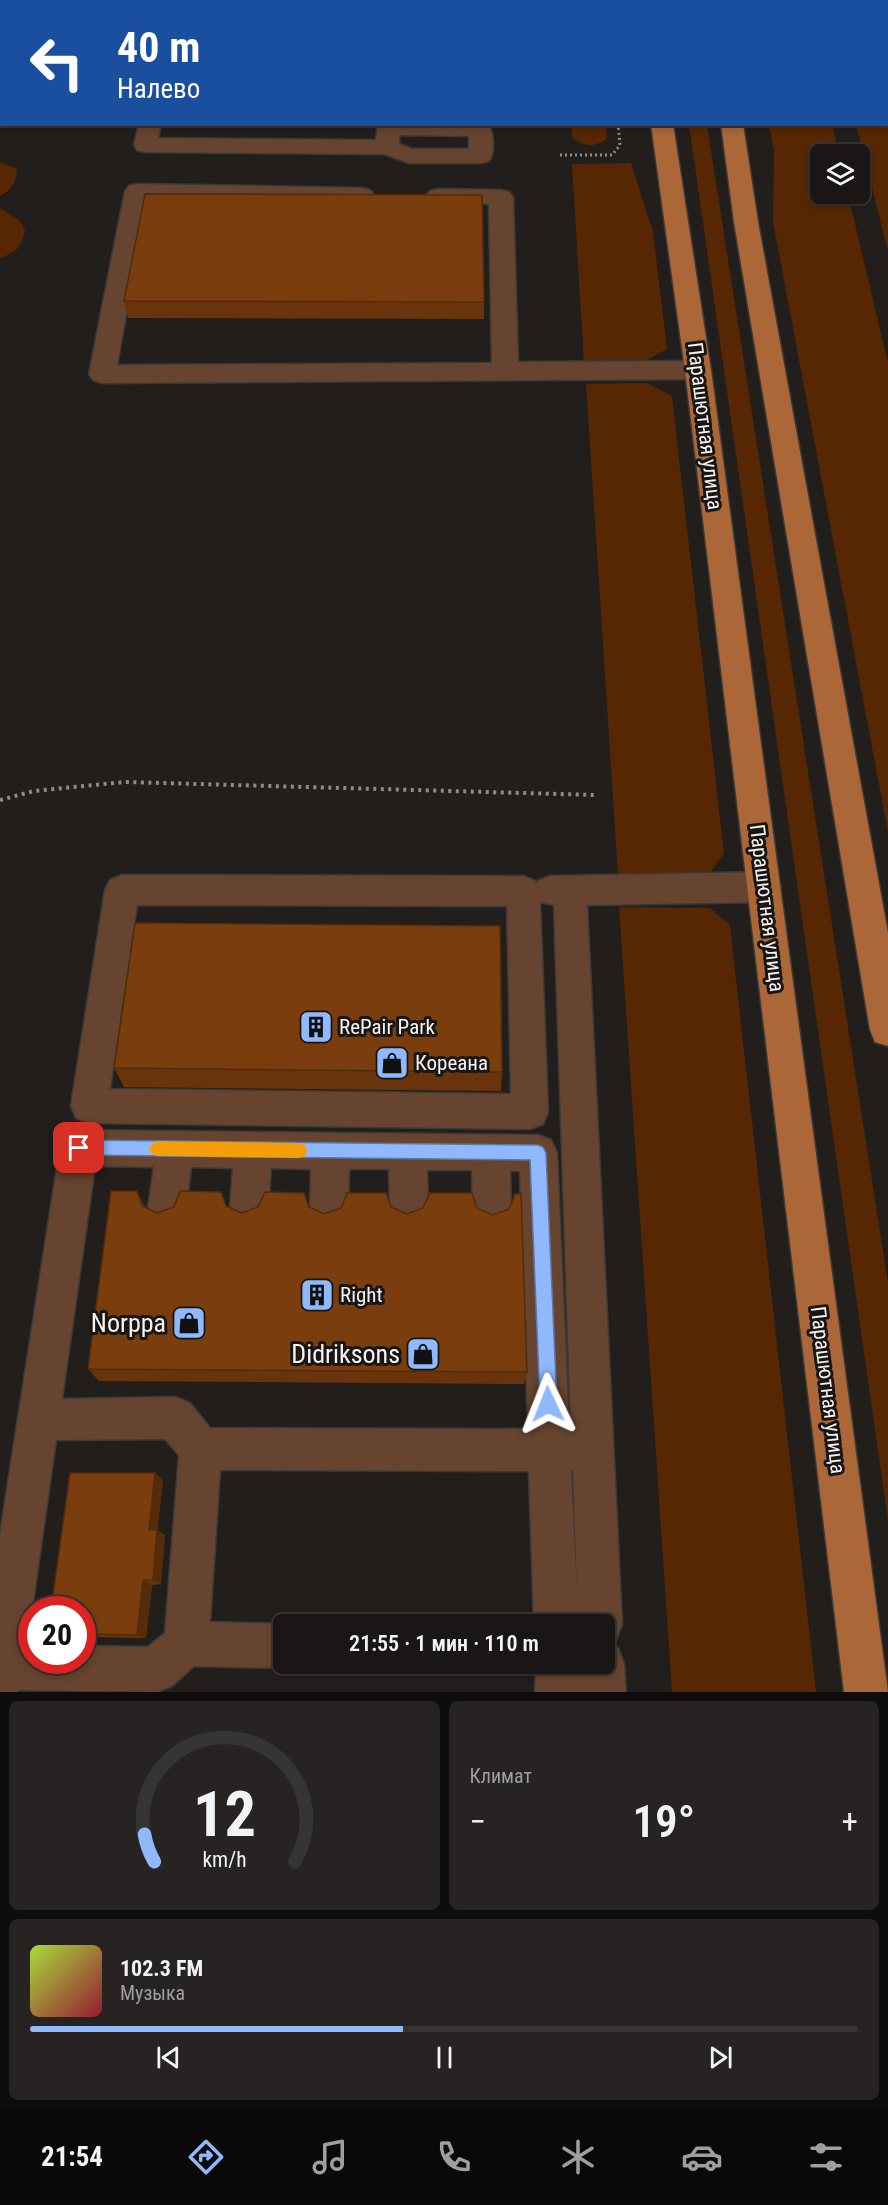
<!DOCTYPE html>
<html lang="ru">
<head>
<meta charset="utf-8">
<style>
	body { margin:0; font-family:"Roboto Condensed",sans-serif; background:#262322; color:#f1f3f6; height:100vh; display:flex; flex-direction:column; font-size:22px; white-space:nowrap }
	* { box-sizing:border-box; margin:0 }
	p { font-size:20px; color:#9f9fa0 }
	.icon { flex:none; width:33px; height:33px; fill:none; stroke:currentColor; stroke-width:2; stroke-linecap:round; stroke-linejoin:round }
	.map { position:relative; height:1692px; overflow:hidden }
	.panel { display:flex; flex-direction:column; gap:9px; padding:9px; background:#0e0c0c; flex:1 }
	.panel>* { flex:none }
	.banner { position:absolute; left:0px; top:0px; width:888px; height:126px; box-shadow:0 3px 9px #0003,0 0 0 2px #373534; background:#1a4fa0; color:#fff; overflow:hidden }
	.tools { position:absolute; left:810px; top:144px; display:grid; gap:12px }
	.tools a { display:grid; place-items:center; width:60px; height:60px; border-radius:9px; background:#191615; box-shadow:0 3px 9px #0003,0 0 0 2px #373534; font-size:30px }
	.speed { position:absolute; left:18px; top:1596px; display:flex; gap:12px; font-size:30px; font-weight:700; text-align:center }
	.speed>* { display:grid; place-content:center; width:78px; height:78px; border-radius:50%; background:#191615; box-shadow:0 3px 9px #0003,0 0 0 2px #373534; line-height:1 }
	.speed .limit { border:9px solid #d22; background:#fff; color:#111 }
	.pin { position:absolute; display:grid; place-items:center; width:51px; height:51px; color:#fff; margin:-26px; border-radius:12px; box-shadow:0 3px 9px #0006 }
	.me { position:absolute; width:66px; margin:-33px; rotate:358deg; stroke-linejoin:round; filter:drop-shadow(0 0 4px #0008) }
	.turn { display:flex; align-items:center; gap:21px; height:126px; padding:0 18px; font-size:27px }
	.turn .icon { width:78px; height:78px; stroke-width:2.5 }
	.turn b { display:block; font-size:42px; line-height:51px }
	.big { font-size:45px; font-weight:600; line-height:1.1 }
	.panel .tile { flex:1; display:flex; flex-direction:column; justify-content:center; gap:9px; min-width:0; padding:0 21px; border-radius:9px; background:#262322 }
	.panel .dial { align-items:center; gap:0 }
	.dial svg { height:156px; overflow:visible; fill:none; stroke:#373534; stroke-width:7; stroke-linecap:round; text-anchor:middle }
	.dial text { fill:#f1f3f6; stroke:none }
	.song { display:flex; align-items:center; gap:18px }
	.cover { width:72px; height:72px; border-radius:9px; background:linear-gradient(135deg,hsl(80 70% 55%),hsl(350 70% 35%)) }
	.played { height:6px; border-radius:3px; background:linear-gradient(90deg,#8fb8fd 45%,#373534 45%) }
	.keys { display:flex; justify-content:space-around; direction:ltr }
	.heat { display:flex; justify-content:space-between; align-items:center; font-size:33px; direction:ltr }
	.panel .tiles { flex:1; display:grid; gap:9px; grid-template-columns:1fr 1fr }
	.tile:last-child { grid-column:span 2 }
	.trip { position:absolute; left:273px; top:1614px; width:342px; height:60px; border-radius:9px; background:#191615; box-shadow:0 3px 9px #0003,0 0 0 2px #373534; font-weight:600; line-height:60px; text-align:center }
	.menu { display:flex; height:96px; justify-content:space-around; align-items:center; background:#0a0908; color:#9f9fa0 }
	.menu .icon { width:42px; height:42px }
	.menu .active { color:#8fb8fd }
	.menu b { font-size:27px; color:#f1f3f6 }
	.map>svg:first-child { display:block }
</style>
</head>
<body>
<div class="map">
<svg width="888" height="1692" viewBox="0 0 888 1692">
	<rect width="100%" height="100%" fill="#211e1c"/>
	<path fill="#562702" d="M887 25H888V251L856 125 886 124Z
		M572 125H606L607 138C597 148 582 147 572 137Z
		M689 125H707L888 1283V1521Z
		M769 125H832L839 154H820V194H848L888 363V832L773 222 774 151Z
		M0 162 17 169C16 184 12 189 0 196Z
		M631 163 653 232 667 349 645 361 584 363 572 164Z
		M0 208 20 221 25 230C21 248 17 252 0 258Z
		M647 383 672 396 724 853 709 874 618 875 586 384Z
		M619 907 710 908 730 925 816 1692H672Z"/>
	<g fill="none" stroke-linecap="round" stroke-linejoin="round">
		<g stroke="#3b3836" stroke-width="3">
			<path id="minor" d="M38 0H59L37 2Z
				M122 0H142V2H122Z
				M190 0H210V2H190Z
				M294 0H314V2H294Z
				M0 32H2L0 47Z
				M139 124H161L158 138 376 140 378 124H488C494 133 495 153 489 161L481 163H409L384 154 145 152 137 150 134 145ZM399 135 469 136V149H412L399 144Z
				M137 184 362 188 370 190 374 195 370 200 362 202 147 198 117 365 492 363 489 204 430 201 426 196 430 191 438 189 501 190 509 192 513 197 518 362 698 361 707 364 711 370 707 376 698 379 102 383 93 380 89 374 125 191 129 186Z
				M764 872 776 877 781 887 776 897 764 902 587 905 622 1624 616 1640 607 1643 618 1648 624 1664 626 1692H535L536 1664H604V1624H534L529 1471 220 1470 210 1622 286 1624H284V1664H296L284 1668 194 1666 172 1686 157 1692 18 1690 17 1692H0V1534L60 1148 66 1135 79 1130 538 1135 551 1140 557 1153 569 1429H571L554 905 540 902 548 1112 543 1124 530 1129 89 1123 76 1118 71 1106 105 890 110 880 122 875 523 876 535 881 536 884 538 881 550 876ZM137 905 507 906 511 1094 110 1089ZM95 1166 154 1167 148 1208 153 1221 167 1227 181 1221 186 1208 191 1167 233 1168 230 1208 235 1221 249 1227 263 1221 268 1208 271 1168 311 1169 310 1209 315 1222 329 1228 343 1222 348 1209 349 1169H389L390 1209 395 1222 409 1228 423 1222 428 1209 427 1170H472L473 1210 478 1223 492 1229 506 1223 511 1210 510 1171H520L528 1429 210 1428 190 1403 175 1397 62 1399ZM165 1439 179 1455 165 1633 148 1647 82 1646V1660H32V1645H27L56 1440ZM573 1470 577 1595 571 1471Z"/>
		</g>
		<g stroke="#3b3836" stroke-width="3">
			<path id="major" d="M637 0H657V2H637Z
				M702 0H722V2H702Z
				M651 124H673L711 370 888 1692H844L685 370Z
				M721 124H743L758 222 888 933V1046L875 1042 870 1030 734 222Z"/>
		</g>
		<path stroke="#8e8b89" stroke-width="3" stroke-dasharray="2 3" stroke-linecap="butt" d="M560 155H612L620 145 618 124"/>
		<path stroke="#8e8b89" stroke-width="4" stroke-dasharray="3 4.5" stroke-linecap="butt" d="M0 800 34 791 125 782 595 795"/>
		<use href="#minor" fill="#66442f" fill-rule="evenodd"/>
		<use href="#major" fill="#ac6738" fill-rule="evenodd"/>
	</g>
	<path fill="#69340b" d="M124 301 484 302V319L128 318Z
		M114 1068 502 1072 501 1091 124 1087Z
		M227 1206 242 1213 309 1207 324 1214 391 1207 527 1372 524 1384 99 1381 88 1369 146 1208 157 1213Z
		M163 1480 157 1530 165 1535 161 1584 152 1585 146 1638 82 1637V1610Z"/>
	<path fill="#552b09" d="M137 1191 146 1208 142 1206Z
		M155 1473 163 1480 157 1535 149 1530Z
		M157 1530 165 1535 161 1584 153 1580Z
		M143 1580 152 1585 146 1638 137 1635Z"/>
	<path fill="#7a3d0d" stroke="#552b09" stroke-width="1.5" d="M145 194 482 195 484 302 124 301Z
		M135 923 500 926 502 1072 114 1068Z
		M111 1191H137L142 1206 157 1213 174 1207 180 1191 221 1192 226 1206 242 1213 258 1207 265 1192 304 1193 309 1207 324 1214 341 1208 347 1193H386L391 1207 407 1214 423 1208 430 1193H472L477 1208 493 1215 509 1209 515 1194H521L527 1372 88 1369Z
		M70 1473H155L149 1530H157L153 1580H143L137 1635 82 1634V1610H51Z"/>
	<path fill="#8fb8fd" stroke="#5d78a4" stroke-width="1.5" d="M79 1140 538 1145 543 1147 546 1153 557 1404 554 1410 548 1412 542 1410 540 1404 530 1160 79 1155 73 1153 71 1148 73 1143Z"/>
	<path fill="#f59e0b" d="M157 1141 299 1143 305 1145 307 1150 305 1156 299 1158 157 1156 152 1154 149 1149 152 1144Z"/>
	<defs>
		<g id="building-square" transform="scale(1.725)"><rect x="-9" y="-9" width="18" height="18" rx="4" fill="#8fb8fd" stroke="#181513"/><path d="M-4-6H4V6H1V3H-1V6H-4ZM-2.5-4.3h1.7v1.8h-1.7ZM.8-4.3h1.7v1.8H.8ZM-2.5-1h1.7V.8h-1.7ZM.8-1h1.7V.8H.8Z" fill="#111"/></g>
		<g id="shop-square" transform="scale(1.725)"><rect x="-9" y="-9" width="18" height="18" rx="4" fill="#8fb8fd" stroke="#181513"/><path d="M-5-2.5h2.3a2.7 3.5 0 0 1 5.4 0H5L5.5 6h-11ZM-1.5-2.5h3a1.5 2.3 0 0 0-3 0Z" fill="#111"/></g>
	</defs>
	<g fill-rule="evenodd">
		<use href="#building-square" x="316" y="1027"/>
		<use href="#shop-square" x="392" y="1063"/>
		<use href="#building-square" x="317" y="1295"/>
		<use href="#shop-square" x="189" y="1323"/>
		<use href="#shop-square" x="423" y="1354"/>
	</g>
	<g text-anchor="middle" stroke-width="6" stroke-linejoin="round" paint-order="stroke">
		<g font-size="21" fill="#f6f3f2" stroke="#181513">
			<text transform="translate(705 426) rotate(83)" y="7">Парашютная улица</text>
			<text transform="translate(767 908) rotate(83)" y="7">Парашютная улица</text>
			<text transform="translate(828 1390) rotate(83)" y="7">Парашютная улица</text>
		</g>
		<g font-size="21" fill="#f6f3f2" stroke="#181513" text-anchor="start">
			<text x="339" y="1034">RePair Park</text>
			<text x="415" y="1070">Кореана</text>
			<text x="340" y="1302">Right</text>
		</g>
		<g font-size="26" fill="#f6f3f2" stroke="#181513" text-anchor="end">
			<text x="166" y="1332">Norppa</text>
			<text x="400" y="1363">Didriksons</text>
		</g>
	</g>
</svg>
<div class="tools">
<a><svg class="icon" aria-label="layers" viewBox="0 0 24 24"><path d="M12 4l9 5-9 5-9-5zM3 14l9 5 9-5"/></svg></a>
</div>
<div class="speed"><div class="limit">20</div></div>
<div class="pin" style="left:79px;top:1148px;background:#d93025"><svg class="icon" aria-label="arrive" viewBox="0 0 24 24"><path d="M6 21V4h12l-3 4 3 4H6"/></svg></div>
<svg class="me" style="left:548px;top:1404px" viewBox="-20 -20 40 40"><path d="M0-17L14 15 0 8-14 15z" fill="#8fb8fd" stroke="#fff" stroke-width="4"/></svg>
<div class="trip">21:55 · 1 мин · 110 m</div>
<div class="banner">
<div class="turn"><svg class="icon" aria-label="left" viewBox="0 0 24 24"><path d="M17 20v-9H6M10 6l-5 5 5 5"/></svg><div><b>40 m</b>Налево</div></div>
</div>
</div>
<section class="panel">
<div class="tiles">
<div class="tile dial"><svg viewBox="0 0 100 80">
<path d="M14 69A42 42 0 1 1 86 69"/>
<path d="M14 69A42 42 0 0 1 9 55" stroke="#8fb8fd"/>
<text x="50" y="56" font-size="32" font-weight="700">12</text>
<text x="50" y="72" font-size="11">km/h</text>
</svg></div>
<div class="tile"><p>Климат</p>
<div class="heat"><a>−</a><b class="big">19°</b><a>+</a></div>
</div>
<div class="tile">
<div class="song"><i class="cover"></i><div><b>102.3 FM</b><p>Музыка</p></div></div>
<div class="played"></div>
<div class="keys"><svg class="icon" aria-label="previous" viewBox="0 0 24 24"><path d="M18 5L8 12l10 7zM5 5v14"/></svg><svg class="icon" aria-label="pause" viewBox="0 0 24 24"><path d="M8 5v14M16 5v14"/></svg><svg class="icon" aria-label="next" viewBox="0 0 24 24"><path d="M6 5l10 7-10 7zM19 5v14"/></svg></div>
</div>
</div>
</section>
<nav class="menu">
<b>21:54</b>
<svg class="icon active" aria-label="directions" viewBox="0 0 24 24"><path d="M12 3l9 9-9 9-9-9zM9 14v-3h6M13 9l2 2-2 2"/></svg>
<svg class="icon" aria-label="music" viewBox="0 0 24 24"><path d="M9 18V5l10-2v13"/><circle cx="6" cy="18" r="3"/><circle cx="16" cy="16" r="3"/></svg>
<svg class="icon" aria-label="phone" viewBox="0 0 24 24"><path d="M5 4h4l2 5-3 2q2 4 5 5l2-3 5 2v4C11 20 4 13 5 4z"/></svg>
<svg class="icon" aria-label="climate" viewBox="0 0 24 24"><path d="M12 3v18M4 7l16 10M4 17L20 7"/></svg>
<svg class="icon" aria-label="car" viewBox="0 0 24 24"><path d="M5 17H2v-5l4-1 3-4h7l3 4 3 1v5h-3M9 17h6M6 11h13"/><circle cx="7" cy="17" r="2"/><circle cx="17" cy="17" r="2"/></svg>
<svg class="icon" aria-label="filters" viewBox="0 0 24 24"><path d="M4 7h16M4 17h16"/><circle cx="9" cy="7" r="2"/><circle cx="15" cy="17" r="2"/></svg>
</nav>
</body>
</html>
